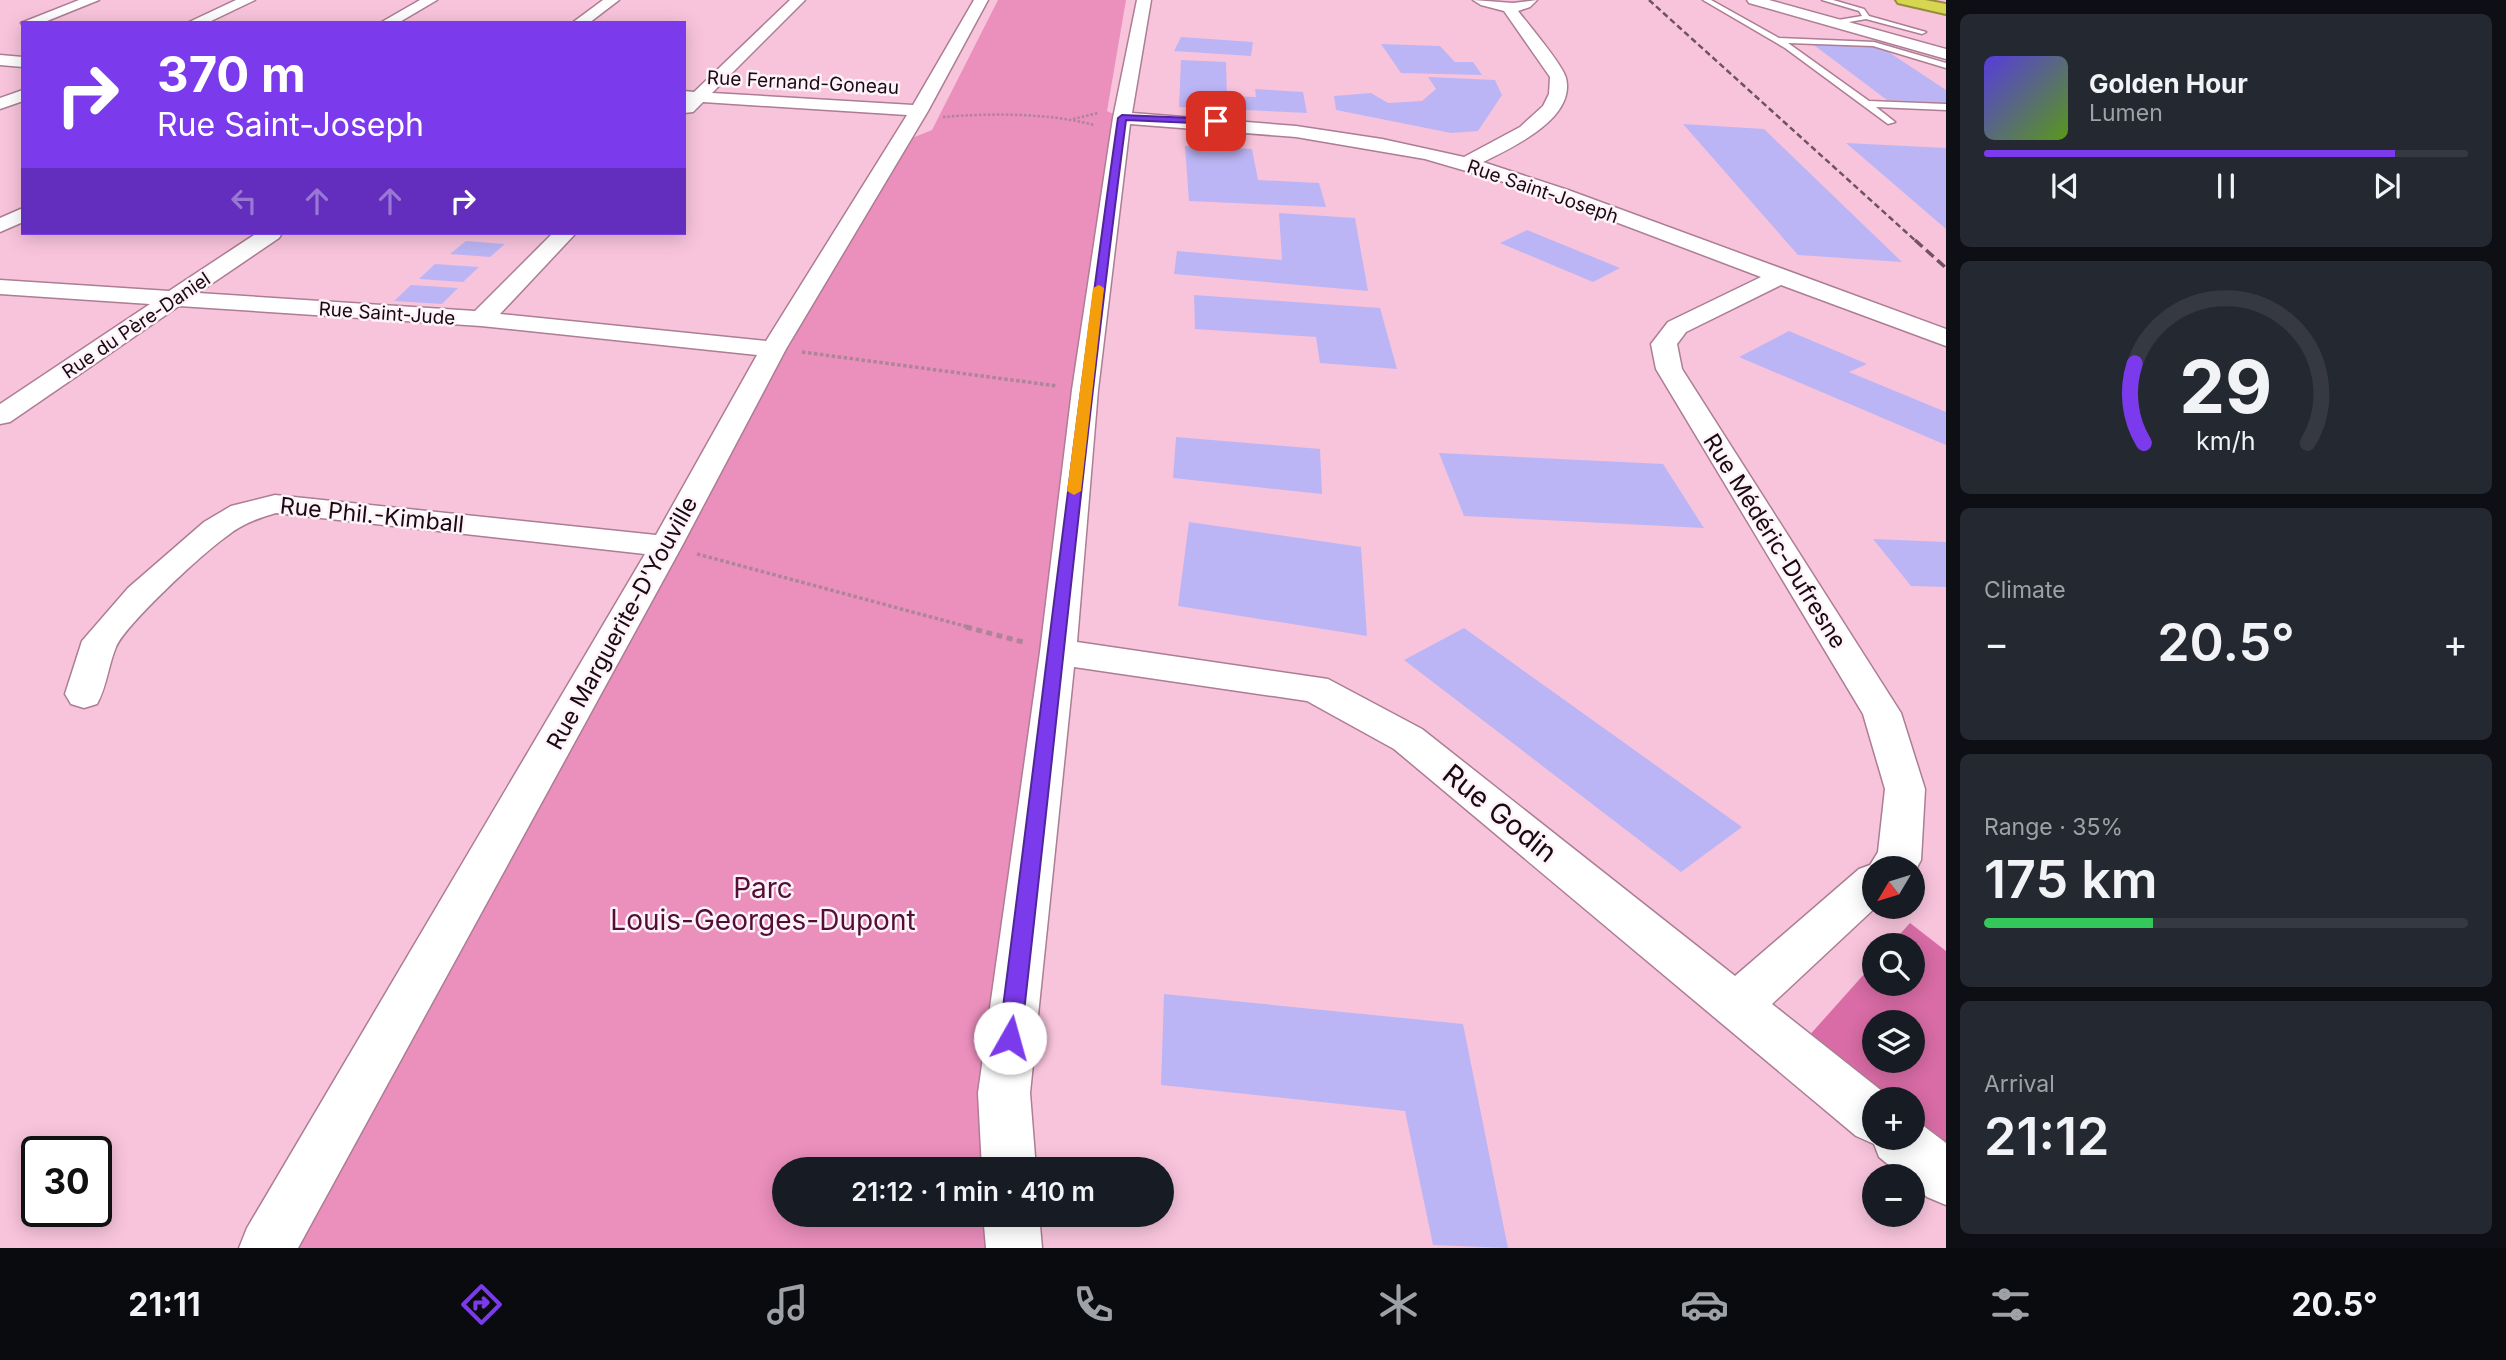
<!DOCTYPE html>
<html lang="en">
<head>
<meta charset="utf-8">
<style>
	body { margin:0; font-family:Inter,sans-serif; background:#242831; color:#f1f3f6; height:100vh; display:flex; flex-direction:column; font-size:26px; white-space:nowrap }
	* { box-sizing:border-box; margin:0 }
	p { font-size:23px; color:#9ea1a6 }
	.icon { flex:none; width:38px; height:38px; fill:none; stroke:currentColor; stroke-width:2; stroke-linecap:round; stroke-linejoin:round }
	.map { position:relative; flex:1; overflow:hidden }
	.sheet { display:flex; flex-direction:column; gap:14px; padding:14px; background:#0d0f14; width:560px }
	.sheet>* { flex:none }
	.banner { position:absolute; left:21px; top:21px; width:665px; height:214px; border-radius:0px; box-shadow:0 4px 18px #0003; background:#7c3aed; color:#fff; overflow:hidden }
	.needle { width:46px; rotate:232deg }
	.tools { position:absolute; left:1862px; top:856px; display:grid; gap:14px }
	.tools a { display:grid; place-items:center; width:63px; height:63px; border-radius:50%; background:#171b24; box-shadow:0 4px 18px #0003; font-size:35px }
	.speed { position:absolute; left:21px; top:1136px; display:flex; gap:14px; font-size:35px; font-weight:700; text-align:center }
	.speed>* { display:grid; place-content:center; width:91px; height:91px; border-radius:50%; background:#171b24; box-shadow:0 4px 18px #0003; line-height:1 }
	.speed .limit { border:4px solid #111; border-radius:10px; background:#fff; color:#111 }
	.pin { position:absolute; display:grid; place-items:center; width:60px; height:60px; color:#fff; margin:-30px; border-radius:14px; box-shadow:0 4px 10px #0006 }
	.me { position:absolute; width:77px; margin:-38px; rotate:7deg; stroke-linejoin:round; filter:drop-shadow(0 0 5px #0008) }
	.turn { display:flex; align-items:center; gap:24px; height:147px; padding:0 21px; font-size:32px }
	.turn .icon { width:91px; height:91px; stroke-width:2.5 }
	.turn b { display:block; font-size:49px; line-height:60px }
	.lanes { display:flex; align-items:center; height:66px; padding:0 21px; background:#0003; justify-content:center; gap:35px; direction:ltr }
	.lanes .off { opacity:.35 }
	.big { font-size:52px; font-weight:600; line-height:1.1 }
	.sheet .tile { flex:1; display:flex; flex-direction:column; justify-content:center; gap:10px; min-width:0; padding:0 24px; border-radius:10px; background:#242831 }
	.sheet .dial { align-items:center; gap:0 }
	.dial svg { height:182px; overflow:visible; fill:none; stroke:#363941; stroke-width:7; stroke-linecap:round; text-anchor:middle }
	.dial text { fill:#f1f3f6; stroke:none }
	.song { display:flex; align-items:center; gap:21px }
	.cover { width:84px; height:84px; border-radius:10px; background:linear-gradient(135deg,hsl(250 70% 55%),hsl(90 70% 35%)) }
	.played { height:7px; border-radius:4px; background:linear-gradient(90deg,#7c3aed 85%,#363941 85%) }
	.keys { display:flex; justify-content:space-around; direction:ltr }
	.heat { display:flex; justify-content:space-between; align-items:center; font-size:38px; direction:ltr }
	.charge { height:10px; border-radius:5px; background:linear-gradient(90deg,#34c759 35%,#363941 0) }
	.trip { position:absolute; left:772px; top:1157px; width:402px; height:70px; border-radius:35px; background:#171b24; box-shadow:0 4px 18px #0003; font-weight:600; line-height:70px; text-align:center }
	.tabs { display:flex; height:112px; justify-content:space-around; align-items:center; background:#090b0e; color:#9ea1a6 }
	.tabs .icon { width:49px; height:49px }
	.tabs .current { color:#7c3aed }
	.tabs b { font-size:32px; color:#f1f3f6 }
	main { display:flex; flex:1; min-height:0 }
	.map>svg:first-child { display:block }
</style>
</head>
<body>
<main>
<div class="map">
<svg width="1946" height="1248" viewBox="0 0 1946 1248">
	<rect width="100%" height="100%" fill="#f8c4dc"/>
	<path fill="#eb8fbd" d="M998 0H1126L1107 111 1122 118 1005 1169H784V1214L1008 1215 1010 1248H268L890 147 932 130Z"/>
	<path fill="#d96ca6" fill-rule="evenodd" d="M1910 923 1946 951V1163L1913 1136V1099H1874V1106L1799 1047 1874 963V984H1913V945H1890ZM1874 1022H1913V1060H1874Z"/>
	<path fill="#bcb5f5" d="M1181 37 1253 42 1251 56 1174 51Z
		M1811 43 1881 47 1946 90V103L1887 100Z
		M1381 44 1440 46 1455 62H1473L1482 75 1401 73Z
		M1181 60 1226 62 1227 96 1256 97 1255 89 1303 92 1307 113 1179 107Z
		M1428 77 1495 80 1502 95 1478 131 1451 133 1336 110 1334 96 1371 93 1388 103 1422 101 1436 89Z
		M1683 124 1764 129 1902 262 1798 255Z
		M1846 143 1946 148V229Z
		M1185 146 1252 149 1258 180 1319 183 1326 207 1189 201Z
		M1279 213 1355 218 1368 291 1174 274 1177 251 1282 260Z
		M1527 230 1620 268 1593 282 1500 243Z
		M466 241 505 244 490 257 450 254Z
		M435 264 479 267 463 282 419 279Z
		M411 285 458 288 442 304 394 301Z
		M1194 295 1380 308 1397 369 1320 363 1316 337 1195 329Z
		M1789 331 1867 364 1849 372 1946 412V445L1739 357Z
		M1176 437 1320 449 1322 494 1173 478Z
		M1439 453 1663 464 1704 528 1464 516Z
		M1189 522 1361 547 1367 636 1178 606Z
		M1873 539 1946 542V587L1911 586Z
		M1464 628 1742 827 1681 872 1404 660Z
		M1164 994 1463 1024 1508 1248 1433 1245 1405 1111 1161 1085Z"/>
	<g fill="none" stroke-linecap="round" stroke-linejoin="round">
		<g stroke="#ac7d93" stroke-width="3">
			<path id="service" d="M1703 0H1711L1779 38 1874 42 1946 63V68L1873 46 1788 43 1869 101 1946 104V110L1876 107 1895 122 1888 124 1785 48Z
				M1822 0H1833L1864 9 1869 16 1926 32 1922 34 1866 19 1832 25V21L1862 16 1859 11Z"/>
		</g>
		<g stroke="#ac7d93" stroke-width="3">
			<path id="minor" d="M79 0H99L42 23H23V26L21 23Z
				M236 0H255L207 23H187Z
				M420 0H437L398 23H380Z
				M603 0H619L589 23H572Z
				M790 0H805L712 93 913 105 974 0H988L928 111 786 349 682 546 298 1248H239L247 1228 645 554 276 513C258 518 242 524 227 536 204 552 126 624 116 647 108 666 107 686 97 704L84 708 71 704 65 694 82 641 128 588 204 522 231 506 275 495 656 535 757 355 481 326 179 306 10 422 0 424V404L150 304 0 294V280L169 291 257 233H282L279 238 198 293 475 311 553 233H576L500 314 766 341 907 115 703 102 693 112 684 113V91L694 92Z
				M1137 0H1151L1132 113 1296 126 1382 139 1464 157 1520 127 1543 106 1549 94 1550 77 1504 11 1481 5 1473 0 1513 3 1537 0 1530 7 1518 11C1528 24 1563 65 1566 78 1576 119 1511 148 1483 162L1568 190 1946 329V346L1781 285 1686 332 1677 344 1682 369 1901 713 1925 789 1921 860 1914 873 1913 868H1874V906H1877L1772 1004 1892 1099H1874V1138H1913V1118L1946 1143V1205L1927 1197 1913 1185V1176H1902L1879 1157 1874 1144 1856 1136 1394 749 1307 701 1074 667 1030 1093 1036 1169H982L978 1093 1040 652 1072 390 1113 118ZM1130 124 1296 137 1425 159 1531 190 1761 277 1668 322 1651 344 1656 369 1863 714 1885 789 1878 852 1870 865 1859 869 1735 976 1422 729 1328 679 1077 642 1098 390Z
				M1747 0H1769L1946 49V59L1749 3Z
				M0 55 23 57V67L0 65Z
				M23 90V101L0 109V98Z
				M23 208V222L0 232V218Z
				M983 1214H1039L1042 1248H986Z"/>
		</g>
		<g stroke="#948e3a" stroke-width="4">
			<path id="motorway" d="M1896 0H1925L1946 4V14L1898 3Z"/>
		</g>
		<path stroke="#ae8598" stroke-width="2.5" stroke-dasharray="2.5 2" stroke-linecap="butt" d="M943 117C989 113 1050 113 1094 125
			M1073 119 1098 113"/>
		<path stroke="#ae8598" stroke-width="3.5" stroke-dasharray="3.5 2.5" stroke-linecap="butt" d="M802 352 1057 386
			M697 554 972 628"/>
		<path stroke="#ae8598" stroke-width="5" stroke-dasharray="6 4.5" stroke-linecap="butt" d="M966 627 1023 642"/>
		<use href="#service" fill="#fff" fill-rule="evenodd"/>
		<use href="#minor" fill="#fff" fill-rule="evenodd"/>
		<use href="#motorway" fill="#d6d650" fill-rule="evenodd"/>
		<path stroke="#715261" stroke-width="2.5" stroke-dasharray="6 3.5" stroke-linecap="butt" d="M1649 0 1917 242"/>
		<path stroke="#715261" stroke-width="3.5" stroke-dasharray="10 5" stroke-linecap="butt" d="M1915 240 1946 268"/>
	</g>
	<path fill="#7c3aed" stroke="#51269a" stroke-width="2" d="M1122 115 1216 119 1220 121 1216 124 1126 120C1086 426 1056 732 1021 1038L1018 1046 1010 1049 1002 1046 999 1038C1039 731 1074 424 1118 118Z"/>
	<path fill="#f59e0b" d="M1099 285 1104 288 1081 491 1074 495 1067 491 1093 288Z"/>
	<g text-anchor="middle" stroke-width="5" stroke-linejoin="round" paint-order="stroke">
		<g font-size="19" fill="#1a0912" stroke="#fef3f8">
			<text transform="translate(803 82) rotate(3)" y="7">Rue Fernand-Goneau</text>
			<text transform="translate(1543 191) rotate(19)" y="7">Rue Saint-Joseph</text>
			<text transform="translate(387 313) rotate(4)" y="7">Rue Saint-Jude</text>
			<text transform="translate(136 325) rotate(-34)" y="7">Rue du Père-Daniel</text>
		</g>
		<g font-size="23" fill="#1a0912" stroke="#fef3f8">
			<text transform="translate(372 515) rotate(6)" y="8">Rue Phil.-Kimball</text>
			<text transform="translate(1775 541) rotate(58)" y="8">Rue Médéric-Dufresne</text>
			<text transform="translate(622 623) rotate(-61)" y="8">Rue Marguerite-D'Youville</text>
		</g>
		<g font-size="28" fill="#1a0912" stroke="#fef3f8">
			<text transform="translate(1500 813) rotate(39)" y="10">Rue Godin</text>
		</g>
		<g font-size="28" fill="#530e37" stroke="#fef3f8">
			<text x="763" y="898">Parc<tspan x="763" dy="32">Louis-Georges-Dupont</tspan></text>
		</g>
	</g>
</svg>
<div class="tools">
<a><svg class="needle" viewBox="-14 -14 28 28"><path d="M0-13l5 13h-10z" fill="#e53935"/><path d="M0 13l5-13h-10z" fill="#9ea1a6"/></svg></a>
<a><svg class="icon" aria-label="search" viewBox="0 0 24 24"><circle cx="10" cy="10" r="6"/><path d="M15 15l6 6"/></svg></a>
<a><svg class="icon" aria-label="layers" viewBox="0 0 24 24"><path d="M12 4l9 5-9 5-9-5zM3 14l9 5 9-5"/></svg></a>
<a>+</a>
<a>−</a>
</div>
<div class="speed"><div class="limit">30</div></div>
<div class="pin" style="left:1216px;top:121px;background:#d93025"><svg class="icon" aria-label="arrive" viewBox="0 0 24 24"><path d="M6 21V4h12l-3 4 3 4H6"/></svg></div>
<svg class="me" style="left:1010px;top:1038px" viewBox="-20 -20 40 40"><circle r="19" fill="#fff"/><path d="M0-13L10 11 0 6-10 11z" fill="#7c3aed"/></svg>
<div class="trip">21:12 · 1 min · 410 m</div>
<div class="banner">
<div class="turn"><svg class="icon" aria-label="right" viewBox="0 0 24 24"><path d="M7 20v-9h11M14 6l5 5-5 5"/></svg><div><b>370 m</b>Rue Saint-Joseph</div></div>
<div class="lanes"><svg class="icon off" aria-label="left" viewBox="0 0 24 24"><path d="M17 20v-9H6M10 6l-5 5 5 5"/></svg><svg class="icon off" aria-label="ahead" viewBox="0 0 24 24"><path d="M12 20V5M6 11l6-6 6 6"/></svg><svg class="icon off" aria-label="ahead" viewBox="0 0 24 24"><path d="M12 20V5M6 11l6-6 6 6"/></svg><svg class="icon" aria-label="right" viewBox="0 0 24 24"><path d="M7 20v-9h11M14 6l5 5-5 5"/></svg></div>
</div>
</div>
<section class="sheet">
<div class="tile">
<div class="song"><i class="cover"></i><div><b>Golden Hour</b><p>Lumen</p></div></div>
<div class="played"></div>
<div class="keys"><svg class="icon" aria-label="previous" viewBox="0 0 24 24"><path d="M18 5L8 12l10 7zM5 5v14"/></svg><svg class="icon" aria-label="pause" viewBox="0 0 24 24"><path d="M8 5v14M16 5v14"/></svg><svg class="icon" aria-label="next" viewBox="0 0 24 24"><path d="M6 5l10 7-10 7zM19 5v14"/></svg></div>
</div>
<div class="tile dial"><svg viewBox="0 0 100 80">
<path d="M14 69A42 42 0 1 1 86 69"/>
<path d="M14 69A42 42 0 0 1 10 34" stroke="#7c3aed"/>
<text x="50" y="56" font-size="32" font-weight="700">29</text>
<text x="50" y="72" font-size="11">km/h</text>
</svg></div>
<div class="tile"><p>Climate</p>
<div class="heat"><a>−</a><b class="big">20.5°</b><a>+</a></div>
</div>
<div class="tile"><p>Range · 35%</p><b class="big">175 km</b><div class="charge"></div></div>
<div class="tile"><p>Arrival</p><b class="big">21:12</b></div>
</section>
</main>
<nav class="tabs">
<b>21:11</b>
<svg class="icon current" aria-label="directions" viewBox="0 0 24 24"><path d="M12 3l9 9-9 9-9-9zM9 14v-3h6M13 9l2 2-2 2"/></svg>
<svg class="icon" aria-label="music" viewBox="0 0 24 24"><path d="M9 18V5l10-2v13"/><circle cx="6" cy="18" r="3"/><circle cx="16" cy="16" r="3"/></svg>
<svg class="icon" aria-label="phone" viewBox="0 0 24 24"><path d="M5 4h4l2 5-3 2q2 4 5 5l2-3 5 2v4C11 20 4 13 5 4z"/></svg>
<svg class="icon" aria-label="climate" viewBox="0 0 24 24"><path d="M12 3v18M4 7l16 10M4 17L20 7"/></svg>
<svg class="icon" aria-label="car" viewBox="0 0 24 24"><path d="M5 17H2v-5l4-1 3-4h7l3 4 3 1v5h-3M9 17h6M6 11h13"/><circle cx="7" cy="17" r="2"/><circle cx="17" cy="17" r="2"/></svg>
<svg class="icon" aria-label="filters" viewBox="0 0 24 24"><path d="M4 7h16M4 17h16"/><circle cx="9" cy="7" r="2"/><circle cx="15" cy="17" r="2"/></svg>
<b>20.5°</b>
</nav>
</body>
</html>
